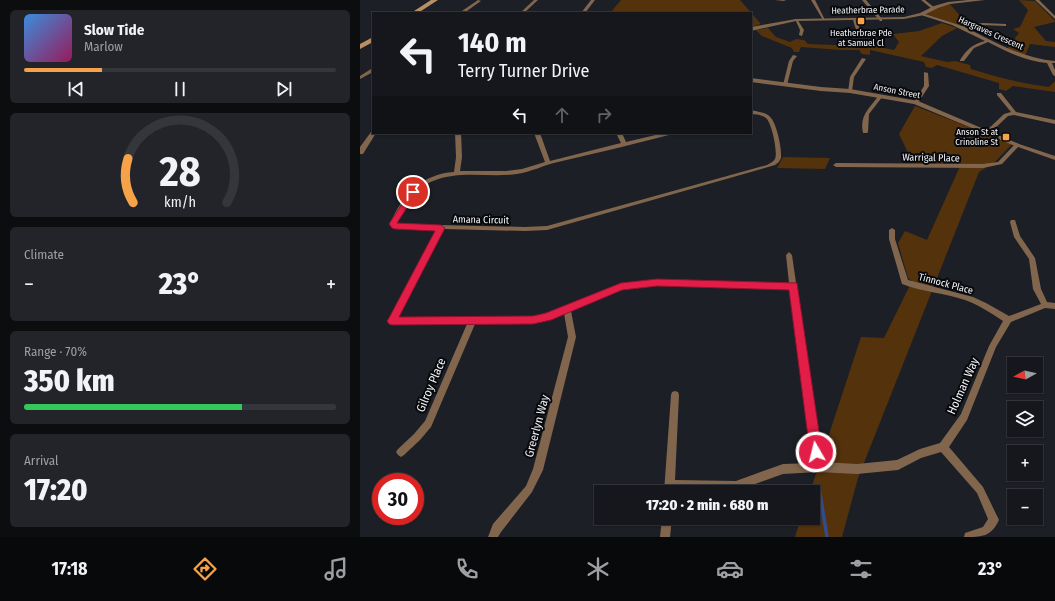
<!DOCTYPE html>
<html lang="en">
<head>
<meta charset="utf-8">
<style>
	body { margin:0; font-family:"Fira Sans Condensed",sans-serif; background:#222429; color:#f1f3f6; height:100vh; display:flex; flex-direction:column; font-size:15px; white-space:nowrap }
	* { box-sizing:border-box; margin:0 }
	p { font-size:13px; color:#9d9fa3 }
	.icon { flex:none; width:22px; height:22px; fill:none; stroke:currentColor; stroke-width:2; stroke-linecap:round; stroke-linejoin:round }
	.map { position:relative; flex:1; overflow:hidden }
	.side { display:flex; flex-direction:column; gap:10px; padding:10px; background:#0c0d0f; width:360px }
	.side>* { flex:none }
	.guide { position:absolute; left:12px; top:12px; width:380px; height:122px; border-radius:0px; box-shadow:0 1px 3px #0004,0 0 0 1px #34363b; background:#15171c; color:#f1f3f6; overflow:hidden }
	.needle { width:26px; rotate:262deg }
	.fabs { position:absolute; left:647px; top:357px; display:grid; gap:8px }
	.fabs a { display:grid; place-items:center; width:36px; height:36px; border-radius:0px; background:#15171c; box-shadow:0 1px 3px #0004,0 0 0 1px #34363b; font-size:20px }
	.speed { position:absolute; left:12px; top:473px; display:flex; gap:8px; font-size:20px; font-weight:700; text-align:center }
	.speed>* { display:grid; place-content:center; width:52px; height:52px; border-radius:50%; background:#15171c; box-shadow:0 1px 3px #0004,0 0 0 1px #34363b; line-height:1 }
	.speed .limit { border:6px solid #d22; background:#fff; color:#111 }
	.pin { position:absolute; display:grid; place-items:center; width:34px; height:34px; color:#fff; margin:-17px; border:2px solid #fff; border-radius:50%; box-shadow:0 1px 4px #0007 }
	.me { position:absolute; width:44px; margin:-22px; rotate:352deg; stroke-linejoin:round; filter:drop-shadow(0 0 3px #0008) }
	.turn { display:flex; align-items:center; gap:14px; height:84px; padding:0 20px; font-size:18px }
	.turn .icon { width:52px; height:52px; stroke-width:2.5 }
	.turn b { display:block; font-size:28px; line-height:34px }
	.lanes { display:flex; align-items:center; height:38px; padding:0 20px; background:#0003; justify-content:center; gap:20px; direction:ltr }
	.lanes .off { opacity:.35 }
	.big { font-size:30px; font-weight:800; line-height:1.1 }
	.side .tile { flex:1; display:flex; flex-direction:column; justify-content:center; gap:6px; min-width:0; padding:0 14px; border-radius:6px; background:#222429 }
	.side .dial { align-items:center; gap:0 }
	.dial svg { height:104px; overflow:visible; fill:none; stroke:#34363b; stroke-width:7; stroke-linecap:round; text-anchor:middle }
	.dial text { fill:#f1f3f6; stroke:none }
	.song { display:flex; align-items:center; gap:12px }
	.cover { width:48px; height:48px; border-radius:6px; background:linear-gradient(135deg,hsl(210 70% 55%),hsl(330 70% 35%)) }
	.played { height:4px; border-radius:2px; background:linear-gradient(90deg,#f6a248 25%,#34363b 25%) }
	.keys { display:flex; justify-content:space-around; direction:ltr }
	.heat { display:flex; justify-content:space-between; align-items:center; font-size:22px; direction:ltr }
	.charge { height:6px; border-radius:3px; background:linear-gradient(90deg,#34c759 70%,#34363b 0) }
	.trip { position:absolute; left:234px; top:485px; width:226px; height:40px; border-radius:0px; background:#15171c; box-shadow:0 1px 3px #0004,0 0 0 1px #34363b; font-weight:800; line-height:40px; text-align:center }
	.dock { display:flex; height:64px; justify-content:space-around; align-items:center; background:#08090b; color:#9d9fa3 }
	.dock .icon { width:28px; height:28px }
	.dock .on { color:#f6a248 }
	.dock b { font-size:18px; color:#f1f3f6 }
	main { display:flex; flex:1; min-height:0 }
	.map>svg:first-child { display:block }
</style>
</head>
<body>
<main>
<section class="side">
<div class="tile">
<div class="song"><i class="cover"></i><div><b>Slow Tide</b><p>Marlow</p></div></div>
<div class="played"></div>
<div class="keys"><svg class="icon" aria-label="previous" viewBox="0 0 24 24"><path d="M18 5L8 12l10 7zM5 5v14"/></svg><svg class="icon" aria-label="pause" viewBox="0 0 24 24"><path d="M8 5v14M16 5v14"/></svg><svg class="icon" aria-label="next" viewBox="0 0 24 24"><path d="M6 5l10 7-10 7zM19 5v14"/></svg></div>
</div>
<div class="tile dial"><svg viewBox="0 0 100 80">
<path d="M14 69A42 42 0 1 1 86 69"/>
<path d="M14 69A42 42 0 0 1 10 35" stroke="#f6a248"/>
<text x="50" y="56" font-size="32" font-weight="700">28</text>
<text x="50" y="72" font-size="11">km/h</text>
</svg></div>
<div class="tile"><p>Climate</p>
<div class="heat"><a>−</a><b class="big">23°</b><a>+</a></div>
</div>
<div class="tile"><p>Range · 70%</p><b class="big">350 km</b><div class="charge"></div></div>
<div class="tile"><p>Arrival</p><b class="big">17:20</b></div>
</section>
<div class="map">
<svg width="695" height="537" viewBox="0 0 695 537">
	<rect width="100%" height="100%" fill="#1c1f25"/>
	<path fill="#54320c" d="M261 0H380L401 24 391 27V13H250Z
		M659 0 675 1 695 21V22L674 27 686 41 695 42V47L670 44 665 56 646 50 659 33 653 29 660 27 668 10Z
		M590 4 607 24 600 26 566 14 576 8Z
		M582 23 597 28 582 36 561 56 587 62 595 61 610 65 611 69C637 77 662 84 689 87L695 81V92L653 86 646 91 639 89V83L577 65 572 68 566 67 564 62 510 50V55L502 54 499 50H481L441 47 439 52H434L432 48 402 36 396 30 408 28 416 37 430 42 436 39 444 40 448 44 500 46 503 42H510L514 46 534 50 539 42 533 34 559 31Z
		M555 106 652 144 635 162 619 172 498 478 482 537H435L441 518H453V492H450L501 337 524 338 552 281 548 278 538 243 545 231 567 240 601 164 553 163 539 134Z
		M423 157 470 158 465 169 417 168Z"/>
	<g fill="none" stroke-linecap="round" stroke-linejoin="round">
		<path stroke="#334c8e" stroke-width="3.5" d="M459 487 467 537"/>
		<path fill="#81664d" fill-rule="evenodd" d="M118 0 121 1 104 13H99Z
			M174 0H178L164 13H160Z
			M231 0H235L225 13H221Z
			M415 0H426L424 1Z
			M451 0H455L465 20H463Z
			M502 0H506L522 19V21H520Z
			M561 0H565L575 8 572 9Z
			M675 0H679L695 16V19Z
			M562 13 602 26 623 23 646 24V26H645L623 25 605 27C634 42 662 58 695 61V63H692L695 70V76L693 75 687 63C666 61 647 52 628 42L614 48 604 61H600V60C607 49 613 44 625 41L592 25 561 15V13Z
			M435 19H437L444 30 442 36 439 35 440 30Z
			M493 19H495L502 32 506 36V38C498 37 494 26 493 19Z
			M433 55 437 56 433 61 427 85 423 86V85L429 61Z
			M502 58 506 59 494 77 492 91 488 92 490 77Z
			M11 69H13V72L0 79V76Z
			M564 72 568 73 569 86 558 103H554V102L564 86Z
			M637 93H641L656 112 695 120V124L654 115 648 116 630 133H626V131L644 114 651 112 637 95Z
			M519 95 523 96 509 114 508 132 507 133H503C499 115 510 108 519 95Z
			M391 110C398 112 407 112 411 118 417 125 422 149 421 158 420 161 418 163 415 165L187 230 165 231 84 229 38 318 173 317 186 314 261 284 297 280 429 283 426 255 429 252 432 255 462 462 497 464 537 460 560 449 580 443 601 414 629 346 643 321C631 313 619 305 605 300 585 293 563 292 542 284L529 239V230L532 228 535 230V239L548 280 613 297 626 303 649 316 681 304 673 289 669 259 654 237 650 222 651 220H655L660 236 675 258 681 289 687 302 695 303V309L685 308 651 322 636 347 607 420 589 447 623 487 639 520C631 537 622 537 604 537L605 533 623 527 628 519 617 493 581 452 561 458 538 470 497 474 458 472 423 474 376 491 314 490V492H304L311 395 312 392 315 391 318 392 319 395 315 480 376 481 423 464 453 463 430 289 297 286 262 290 211 311 216 337 183 470 172 492 141 532 138 537H128L133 524 166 486 173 469 208 337 204 313 187 320 173 323 115 324 71 427 60 440 44 455 41 457 38 455 36 452 38 449 54 434 65 421 107 324H32L29 323 28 321 29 319 77 229 33 228 30 224C42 195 62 174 94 172L96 157 95 133H101L102 157 100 171H146L162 169 185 162 174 133H180L190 161 261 143 256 133H262L266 142 304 133H314L313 134C275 144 236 153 198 162 184 165 171 172 157 174 129 178 100 170 73 181 57 187 41 208 37 224L165 227 187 226 407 165C410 163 413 162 415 159 418 153 412 123 406 118 402 115 396 114 391 114Z
			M657 143 660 145 659 146 642 164 623 168 476 167 473 165 476 163 623 164 638 162 655 144Z
			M302 518H312L310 537H300Z"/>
		<path fill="#81664d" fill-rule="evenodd" d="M608 0H625L590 4 578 8 564 15 544 19 436 21 391 31V27L436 19 544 17 560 13 574 6 588 2Z
			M391 78 461 87 490 89 558 101 659 144 695 156V160L655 146 554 104 490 93 461 91 391 82Z
			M13 131V133H16L3 154H0V147L11 132Z"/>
		<path fill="#ba8e65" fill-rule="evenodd" d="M71 0H78L58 13H51Z
			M13 37V42L0 49V44Z"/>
	</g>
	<path fill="#e11d48" stroke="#92132f" d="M53 189 57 192 37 223 81 225 85 228 39 317 173 316 186 313 261 283 297 279 437 283 462 452 460 456 456 458 451 456 450 452 429 290 297 286 262 290 191 320 173 324 32 325 29 324 27 321 29 318 75 231 35 229 32 228 29 224 51 190Z"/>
	<g fill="#f6a248" stroke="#08090c" stroke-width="1.5">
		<rect x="497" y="17" width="8" height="8" rx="2"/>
		<rect x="642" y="133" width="8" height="8" rx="2"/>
	</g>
	<g text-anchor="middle" stroke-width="4" stroke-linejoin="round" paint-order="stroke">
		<g font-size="9" fill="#f1f3f7" stroke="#08090c">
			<text transform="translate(508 10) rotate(-1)" y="3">Heatherbrae Parade</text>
			<text transform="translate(631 33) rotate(24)" y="3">Hargraves Crescent</text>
			<text transform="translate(537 91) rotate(11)" y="3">Anson Street</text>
		</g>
		<g font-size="9" fill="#f1f3f7" stroke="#08090c">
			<text x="501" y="36">Heatherbrae Pde<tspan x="501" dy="10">at Samuel Cl</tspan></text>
			<text x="638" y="135" text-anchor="end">Anson St at<tspan x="638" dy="10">Crinoline St</tspan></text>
		</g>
		<g font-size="10" fill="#f1f3f7" stroke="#08090c">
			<text transform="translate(571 157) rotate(1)" y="4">Warrigal Place</text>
			<text transform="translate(121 219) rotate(1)" y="4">Amana Circuit</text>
			<text transform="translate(586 283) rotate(15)" y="4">Tinnock Place</text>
		</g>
		<g font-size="12" fill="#f1f3f7" stroke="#08090c">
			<text transform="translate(71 385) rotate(-67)" y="4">Gilroy Place</text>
			<text transform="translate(603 386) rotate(-66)" y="4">Holman Way</text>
			<text transform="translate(177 426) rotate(-75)" y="4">Greerlyn Way</text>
		</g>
	</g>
</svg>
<div class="fabs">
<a><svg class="needle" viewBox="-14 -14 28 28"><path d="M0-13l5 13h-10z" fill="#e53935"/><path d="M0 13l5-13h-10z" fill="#9d9fa3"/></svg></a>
<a><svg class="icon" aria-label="layers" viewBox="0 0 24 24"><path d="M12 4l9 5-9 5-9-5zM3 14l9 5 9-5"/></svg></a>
<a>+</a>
<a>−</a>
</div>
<div class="speed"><div class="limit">30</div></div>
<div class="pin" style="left:53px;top:192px;background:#d93025"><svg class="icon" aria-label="arrive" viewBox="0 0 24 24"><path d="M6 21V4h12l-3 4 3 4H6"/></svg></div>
<svg class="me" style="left:456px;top:452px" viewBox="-20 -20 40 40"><circle r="17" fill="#e11d48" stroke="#fff" stroke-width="3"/><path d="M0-11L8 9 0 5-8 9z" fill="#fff"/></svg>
<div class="trip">17:20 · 2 min · 680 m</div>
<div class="guide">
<div class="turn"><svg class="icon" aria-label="left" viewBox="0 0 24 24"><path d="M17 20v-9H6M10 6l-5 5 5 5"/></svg><div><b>140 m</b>Terry Turner Drive</div></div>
<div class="lanes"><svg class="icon" aria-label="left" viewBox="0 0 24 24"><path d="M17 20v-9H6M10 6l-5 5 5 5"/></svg><svg class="icon off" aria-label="ahead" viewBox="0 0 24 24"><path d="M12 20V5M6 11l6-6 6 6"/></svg><svg class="icon off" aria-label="right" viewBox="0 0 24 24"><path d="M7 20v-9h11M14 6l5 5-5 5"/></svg></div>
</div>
</div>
</main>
<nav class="dock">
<b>17:18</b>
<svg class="icon on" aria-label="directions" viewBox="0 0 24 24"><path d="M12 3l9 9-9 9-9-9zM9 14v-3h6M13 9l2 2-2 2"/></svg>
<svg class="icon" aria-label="music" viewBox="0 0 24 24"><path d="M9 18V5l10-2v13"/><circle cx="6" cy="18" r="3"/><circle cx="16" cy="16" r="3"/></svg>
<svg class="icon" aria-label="phone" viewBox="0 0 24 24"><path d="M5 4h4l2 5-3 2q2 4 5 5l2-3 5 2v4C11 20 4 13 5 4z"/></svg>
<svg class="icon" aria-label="climate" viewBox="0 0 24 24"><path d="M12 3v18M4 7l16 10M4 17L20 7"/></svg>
<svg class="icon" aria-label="car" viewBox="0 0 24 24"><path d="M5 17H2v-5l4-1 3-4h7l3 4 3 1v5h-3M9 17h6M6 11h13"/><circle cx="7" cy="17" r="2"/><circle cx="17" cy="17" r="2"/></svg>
<svg class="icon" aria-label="filters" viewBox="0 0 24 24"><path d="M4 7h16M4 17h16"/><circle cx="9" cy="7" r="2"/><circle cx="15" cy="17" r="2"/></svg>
<b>23°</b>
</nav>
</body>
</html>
